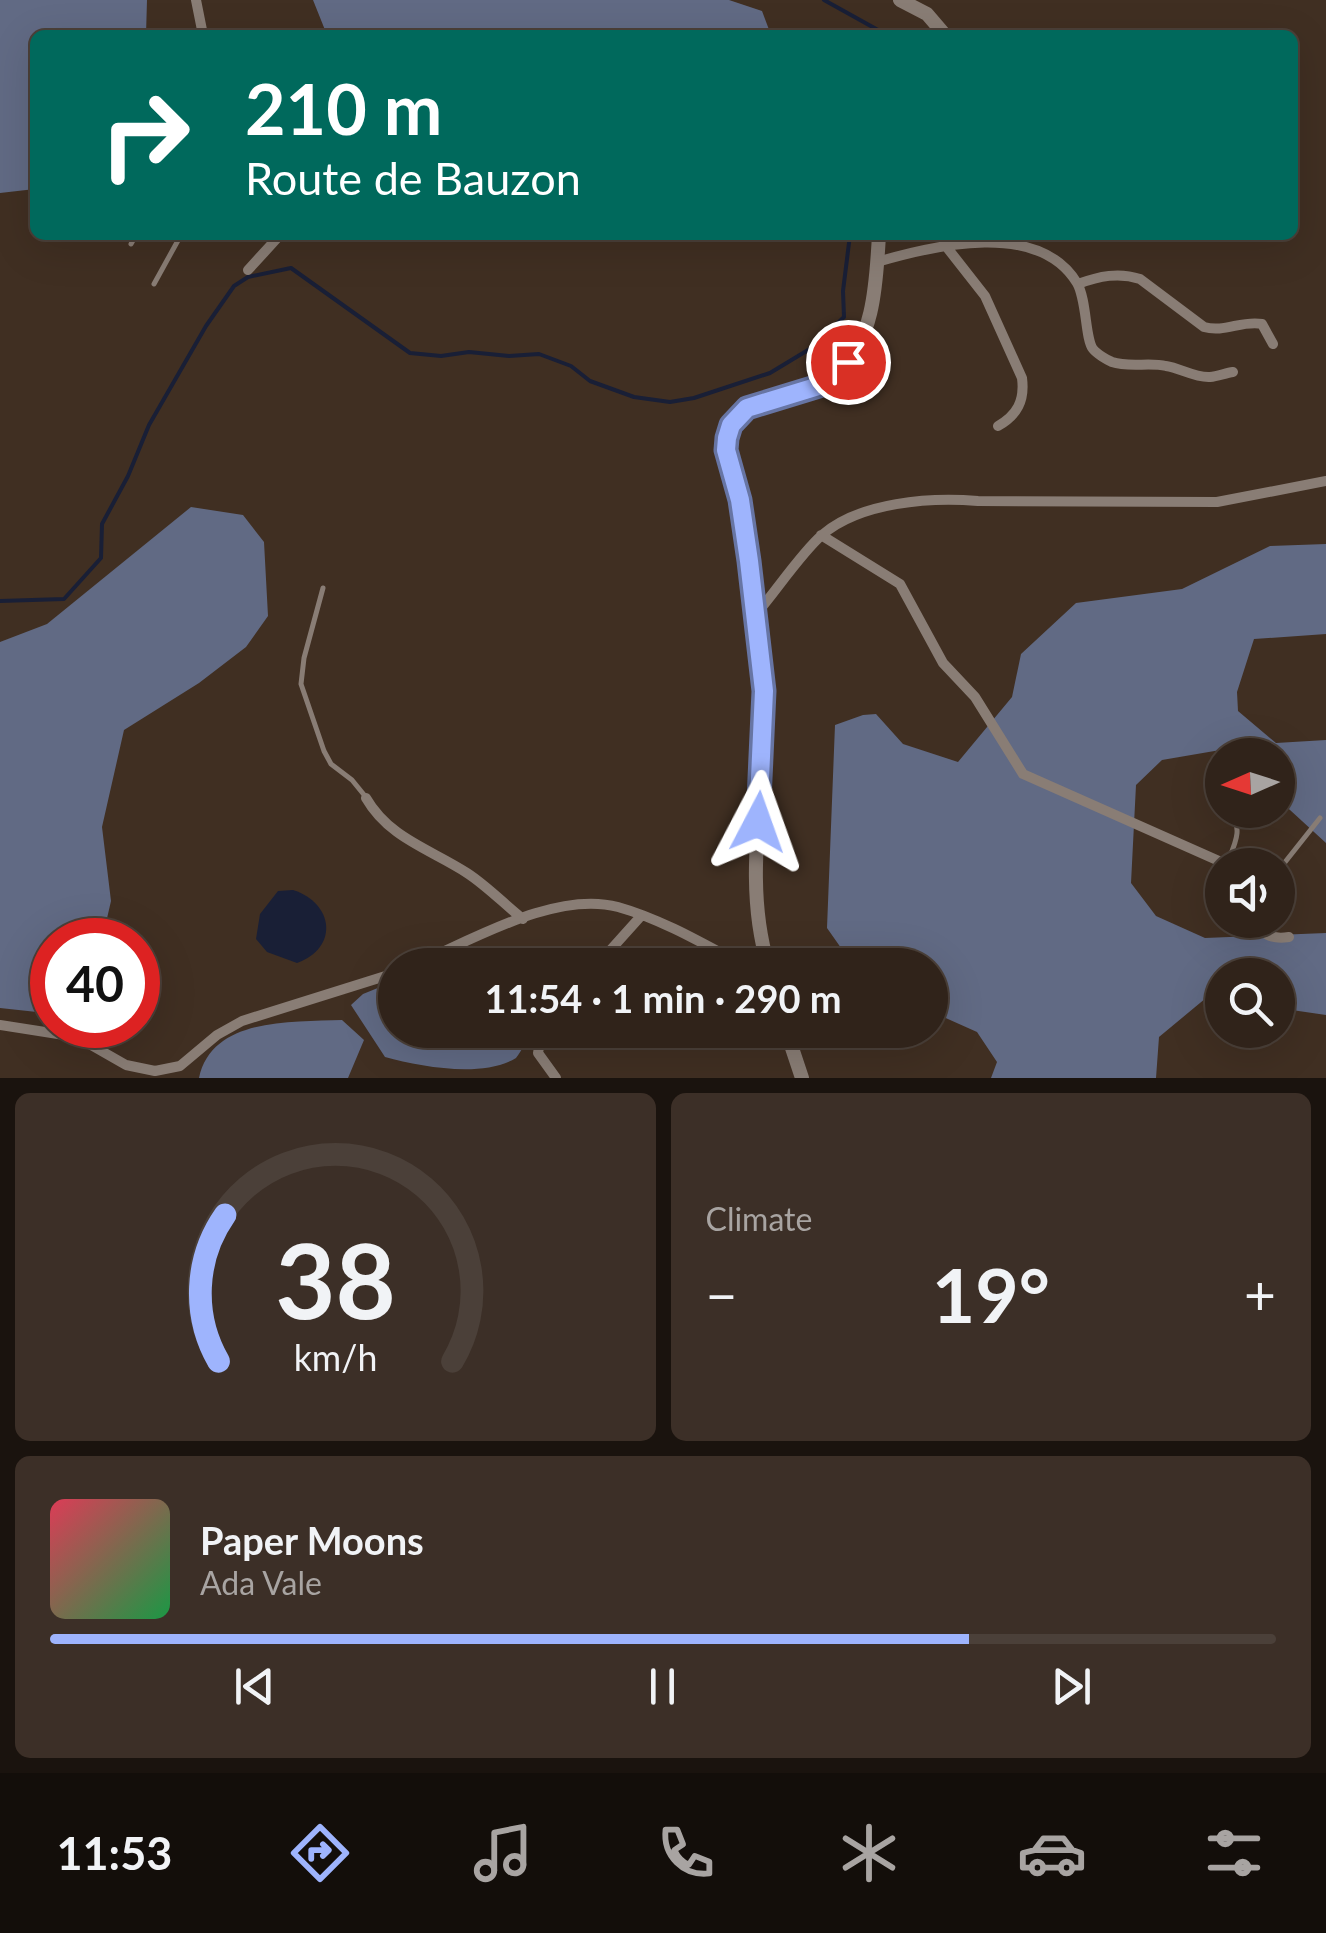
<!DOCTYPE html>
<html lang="en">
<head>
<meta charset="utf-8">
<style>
	body { margin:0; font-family:Lato,sans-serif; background:#3c2f27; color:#f1f3f6; height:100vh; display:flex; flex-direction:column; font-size:38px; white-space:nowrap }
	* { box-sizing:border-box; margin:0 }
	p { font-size:32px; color:#a8a4a2 }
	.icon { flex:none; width:55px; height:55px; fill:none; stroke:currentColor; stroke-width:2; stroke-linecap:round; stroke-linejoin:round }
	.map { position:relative; height:1078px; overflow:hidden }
	.side { display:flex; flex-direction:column; gap:15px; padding:15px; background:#1a130e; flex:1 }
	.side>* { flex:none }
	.hud { position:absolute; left:30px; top:30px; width:1268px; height:210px; border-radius:15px; box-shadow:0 10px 40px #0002,0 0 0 2px #4b4039; background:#00695c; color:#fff; overflow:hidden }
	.needle { width:65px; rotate:267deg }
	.tools { position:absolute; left:1205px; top:738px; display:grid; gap:20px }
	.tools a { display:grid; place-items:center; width:90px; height:90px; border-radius:50%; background:#30231a; box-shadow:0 10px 40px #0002,0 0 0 2px #4b4039; font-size:50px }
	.speed { position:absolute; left:30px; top:918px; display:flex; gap:20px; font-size:50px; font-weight:700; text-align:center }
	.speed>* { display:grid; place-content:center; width:130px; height:130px; border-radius:50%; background:#30231a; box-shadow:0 10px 40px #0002,0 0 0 2px #4b4039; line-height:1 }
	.speed .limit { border:15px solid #d22; background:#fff; color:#111 }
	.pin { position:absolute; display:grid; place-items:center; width:85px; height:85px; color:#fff; margin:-42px; border:5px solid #fff; border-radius:50%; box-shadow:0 2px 10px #0007 }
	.me { position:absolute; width:110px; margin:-55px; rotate:4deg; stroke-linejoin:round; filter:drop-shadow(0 0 8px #0008) }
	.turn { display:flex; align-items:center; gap:35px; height:210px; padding:0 50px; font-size:45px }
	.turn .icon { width:130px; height:130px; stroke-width:2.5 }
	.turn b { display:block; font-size:70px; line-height:85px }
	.big { font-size:75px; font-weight:700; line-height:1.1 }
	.side .widget { flex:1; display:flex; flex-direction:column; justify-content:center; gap:15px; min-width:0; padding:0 35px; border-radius:15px; background:#3c2f27 }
	.side .dial { align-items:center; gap:0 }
	.dial svg { height:260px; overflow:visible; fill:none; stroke:#4b4039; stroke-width:7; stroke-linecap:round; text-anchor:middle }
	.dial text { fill:#f1f3f6; stroke:none }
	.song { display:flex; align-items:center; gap:30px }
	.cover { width:120px; height:120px; border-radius:15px; background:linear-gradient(135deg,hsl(350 70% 55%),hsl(140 70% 35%)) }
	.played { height:10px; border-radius:5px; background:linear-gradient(90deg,#9eb4fd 75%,#4b4039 75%) }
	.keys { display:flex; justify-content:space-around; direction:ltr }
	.heat { display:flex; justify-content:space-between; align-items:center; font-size:55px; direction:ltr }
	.side .tiles { flex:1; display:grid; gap:15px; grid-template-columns:1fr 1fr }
	.widget:last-child { grid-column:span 2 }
	.trip { position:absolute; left:378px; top:948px; width:570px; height:100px; border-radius:50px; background:#30231a; box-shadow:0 10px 40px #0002,0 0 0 2px #4b4039; font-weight:700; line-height:100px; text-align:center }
	.tabs { display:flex; height:160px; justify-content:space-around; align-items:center; background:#130e0a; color:#a8a4a2 }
	.tabs .icon { width:70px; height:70px }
	.tabs .on { color:#9eb4fd }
	.tabs b { font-size:45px; color:#f1f3f6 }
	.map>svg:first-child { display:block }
</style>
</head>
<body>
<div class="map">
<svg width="1326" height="1078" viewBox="0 0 1326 1078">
	<rect width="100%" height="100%" fill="#402f22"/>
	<path fill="#616a84" d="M0 0H147L146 35H35V189L0 193Z
		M313 0H729L762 11 771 35H327Z
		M191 507 243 515 264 542 268 616 246 647 199 683 124 730 102 827 111 901 102 940H52V1008L46 1013 0 1008V642L47 624Z
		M1326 544V634L1254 639 1237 692 1238 711 1276 743 1326 740V843L1278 799V755H1238L1232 748 1162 760 1136 785 1131 883 1156 916 1205 938 1326 933V1015L1278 1008V975H1222V1001L1206 998 1159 1037 1156 1078H991L997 1062 977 1032 930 1011V965H853L827 928 835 725 863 715 876 714 903 744 958 762 1012 697 1021 654 1076 603 1182 589 1270 546Z
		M480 947 502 950 510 965H436Z
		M395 981V1030H532C527 1038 522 1051 516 1058 483 1078 422 1067 385 1057L351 1005 363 994Z
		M342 1020 364 1040 348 1078H199C212 1017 293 1022 342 1020Z"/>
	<path fill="#191f36" d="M293 890C334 903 339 948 297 963L267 952 256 939 260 914 278 891Z"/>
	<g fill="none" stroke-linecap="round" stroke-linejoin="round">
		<path stroke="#191f36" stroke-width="4" d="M824 0 887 35
			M0 601 64 599 101 558 102 524 128 476 149 425 206 326 234 286 248 277 291 268 410 353 441 356 469 352 509 356 539 354 571 366 590 381 634 397 670 402 694 398 770 373 813 347 844 317 843 291 850 235"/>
		<path stroke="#897d75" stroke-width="5" d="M131 244 136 235
			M154 284 181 235
			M323 588 304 658 301 684 324 751 331 764 352 780 365 796
			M1227 810C1245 826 1235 844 1227 863L1230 864
			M1278 871 1320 818"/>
		<path stroke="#897d75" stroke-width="10" d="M196 0 203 35
			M945 245 985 296 1022 378C1025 401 1017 415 998 426
			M877 262C935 245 1039 220 1077 283 1087 300 1085 339 1093 349 1097 354 1107 360 1112 362 1129 368 1149 362 1166 366 1180 368 1195 378 1210 377 1218 376 1226 373 1233 372
			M248 270 280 235
			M1078 284C1099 276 1119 272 1140 279L1204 327C1224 333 1242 320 1262 324L1273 344
			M821 535 900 584 943 663 975 697 1023 774 1228 865
			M757 613C776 591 802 552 822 535 860 502 930 497 978 501L1217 502 1326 481
			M366 798C389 838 430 849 467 873 487 886 504 904 523 919
			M1251 920C1263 934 1270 940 1289 937
			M414 965C471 941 555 890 618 907 661 919 704 944 743 965
			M597 965 641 916
			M0 1025 77 1037 126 1065 155 1071 180 1066 217 1035 242 1021 395 973
			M542 1030 538 1053 556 1078"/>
		<path stroke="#897d75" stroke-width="14" d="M900 0 927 14 945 35
			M768 965C741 875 768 783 765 691 762 610 744 529 726 450 729 383 802 408 838 373 875 337 876 283 879 235
			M786 1030 802 1078"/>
	</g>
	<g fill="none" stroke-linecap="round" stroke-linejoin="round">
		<g stroke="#6775a4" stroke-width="25">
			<path id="route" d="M758 822 764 691 749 561 740 500 726 450 727 438 731 425 747 408 822 385 848 362"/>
		</g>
		<use href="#route" stroke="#9eb4fd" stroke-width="18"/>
	</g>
</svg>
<div class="tools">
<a><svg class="needle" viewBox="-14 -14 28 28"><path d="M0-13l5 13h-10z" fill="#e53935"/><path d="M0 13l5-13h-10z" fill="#a8a4a2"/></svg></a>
<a><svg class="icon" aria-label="sound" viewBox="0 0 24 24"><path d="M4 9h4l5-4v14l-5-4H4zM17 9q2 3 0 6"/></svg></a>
<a><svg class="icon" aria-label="search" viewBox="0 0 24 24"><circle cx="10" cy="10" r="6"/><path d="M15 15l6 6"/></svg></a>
</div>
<div class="speed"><div class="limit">40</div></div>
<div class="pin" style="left:848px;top:362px;background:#d93025"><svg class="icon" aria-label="arrive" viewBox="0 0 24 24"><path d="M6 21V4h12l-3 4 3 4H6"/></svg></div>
<svg class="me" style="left:758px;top:822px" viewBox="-20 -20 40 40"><path d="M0-17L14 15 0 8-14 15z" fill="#9eb4fd" stroke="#fff" stroke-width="4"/></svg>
<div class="trip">11:54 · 1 min · 290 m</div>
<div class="hud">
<div class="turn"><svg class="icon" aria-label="right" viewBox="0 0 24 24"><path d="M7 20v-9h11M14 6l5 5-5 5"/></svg><div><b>210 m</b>Route de Bauzon</div></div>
</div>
</div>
<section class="side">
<div class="tiles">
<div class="widget dial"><svg viewBox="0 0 100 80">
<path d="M14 69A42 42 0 1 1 86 69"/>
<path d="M14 69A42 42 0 0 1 16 24" stroke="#9eb4fd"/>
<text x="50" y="56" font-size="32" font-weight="700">38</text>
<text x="50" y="72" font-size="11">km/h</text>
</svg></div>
<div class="widget"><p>Climate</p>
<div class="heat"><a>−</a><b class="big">19°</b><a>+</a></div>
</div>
<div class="widget">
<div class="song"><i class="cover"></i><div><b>Paper Moons</b><p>Ada Vale</p></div></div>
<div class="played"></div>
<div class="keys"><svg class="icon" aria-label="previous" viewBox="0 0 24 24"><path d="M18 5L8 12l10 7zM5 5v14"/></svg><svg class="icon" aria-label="pause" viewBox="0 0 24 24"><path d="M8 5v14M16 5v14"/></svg><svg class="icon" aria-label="next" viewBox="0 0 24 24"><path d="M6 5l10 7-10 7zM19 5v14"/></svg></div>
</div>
</div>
</section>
<nav class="tabs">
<b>11:53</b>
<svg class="icon on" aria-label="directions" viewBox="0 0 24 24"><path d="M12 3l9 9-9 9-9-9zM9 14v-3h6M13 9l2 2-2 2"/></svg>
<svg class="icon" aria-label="music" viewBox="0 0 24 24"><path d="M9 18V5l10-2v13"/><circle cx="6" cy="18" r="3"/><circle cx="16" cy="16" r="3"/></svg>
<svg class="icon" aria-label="phone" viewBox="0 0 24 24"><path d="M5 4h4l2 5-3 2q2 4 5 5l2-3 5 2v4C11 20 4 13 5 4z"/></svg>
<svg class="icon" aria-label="climate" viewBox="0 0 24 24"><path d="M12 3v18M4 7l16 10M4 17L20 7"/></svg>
<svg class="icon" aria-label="car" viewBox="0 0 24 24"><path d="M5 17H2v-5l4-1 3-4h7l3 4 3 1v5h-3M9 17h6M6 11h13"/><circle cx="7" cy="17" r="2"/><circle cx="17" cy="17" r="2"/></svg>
<svg class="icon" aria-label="filters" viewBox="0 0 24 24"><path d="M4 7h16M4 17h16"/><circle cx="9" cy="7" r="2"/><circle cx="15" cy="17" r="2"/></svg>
</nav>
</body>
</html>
